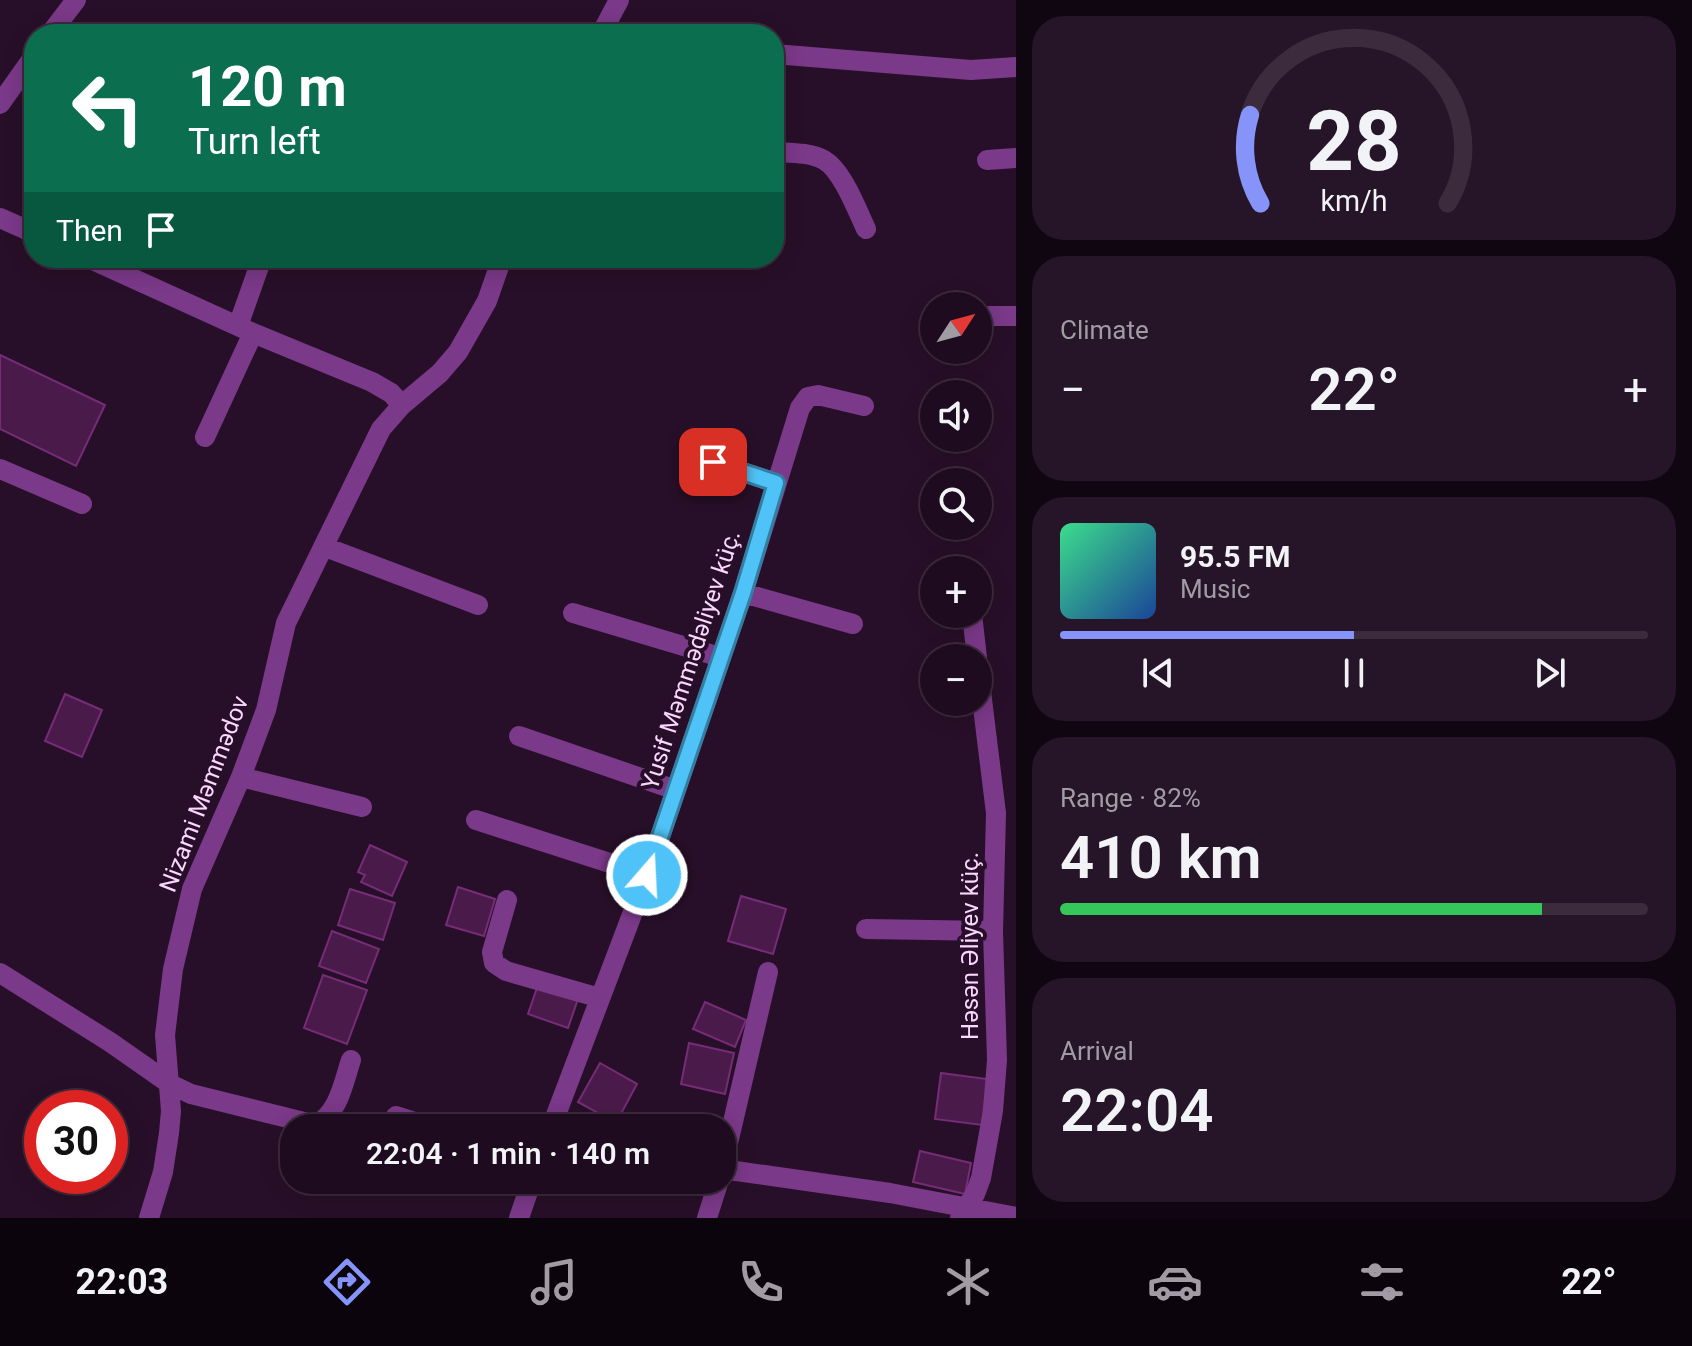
<!DOCTYPE html>
<html lang="en">
<head>
<meta charset="utf-8">
<style>
	body { margin:0; font-family:Roboto,sans-serif; background:#261428; color:#f1f3f6; height:100vh; display:flex; flex-direction:column; font-size:30px; white-space:nowrap }
	* { box-sizing:border-box; margin:0 }
	p { font-size:26px; color:#a19ba4 }
	.icon { flex:none; width:44px; height:44px; fill:none; stroke:currentColor; stroke-width:2; stroke-linecap:round; stroke-linejoin:round }
	.map { position:relative; flex:1; overflow:hidden }
	.details { display:flex; flex-direction:column; gap:16px; padding:16px; background:#100611; width:676px }
	.details>* { flex:none }
	.banner { position:absolute; left:24px; top:24px; width:760px; height:244px; border-radius:32px; box-shadow:0 4px 20px #0003,0 0 0 2px #3c2b3d; background:#0b6e4f; color:#fff; overflow:hidden }
	.needle { width:52px; rotate:54deg }
	.tools { position:absolute; left:920px; top:292px; display:grid; gap:16px }
	.tools a { display:grid; place-items:center; width:72px; height:72px; border-radius:50%; background:#1e0b1f; box-shadow:0 4px 20px #0003,0 0 0 2px #3c2b3d; font-size:40px }
	.speed { position:absolute; left:24px; top:1090px; display:flex; gap:16px; font-size:40px; font-weight:700; text-align:center }
	.speed>* { display:grid; place-content:center; width:104px; height:104px; border-radius:50%; background:#1e0b1f; box-shadow:0 4px 20px #0003,0 0 0 2px #3c2b3d; line-height:1 }
	.speed .limit { border:12px solid #d22; background:#fff; color:#111 }
	.pin { position:absolute; display:grid; place-items:center; width:68px; height:68px; color:#fff; margin:-34px; border-radius:16px; box-shadow:0 4px 12px #0006 }
	.me { position:absolute; width:88px; margin:-44px; rotate:19deg; stroke-linejoin:round; filter:drop-shadow(0 0 6px #0008) }
	.turn { display:flex; align-items:center; gap:28px; height:168px; padding:0 32px; font-size:36px }
	.turn .icon { width:104px; height:104px; stroke-width:2.5 }
	.turn b { display:block; font-size:56px; line-height:68px }
	.then { display:flex; align-items:center; height:76px; padding:0 32px; background:#0003; gap:16px; font-size:30px }
	.big { font-size:60px; font-weight:600; line-height:1.1 }
	.details .card { flex:1; display:flex; flex-direction:column; justify-content:center; gap:12px; min-width:0; padding:0 28px; border-radius:32px; background:#261428 }
	.details .dial { align-items:center; gap:0 }
	.dial svg { height:208px; overflow:visible; fill:none; stroke:#3c2b3d; stroke-width:7; stroke-linecap:round; text-anchor:middle }
	.dial text { fill:#f1f3f6; stroke:none }
	.song { display:flex; align-items:center; gap:24px }
	.cover { width:96px; height:96px; border-radius:12px; background:linear-gradient(135deg,hsl(150 70% 55%),hsl(220 70% 35%)) }
	.played { height:8px; border-radius:4px; background:linear-gradient(90deg,#8694fa 50%,#3c2b3d 50%) }
	.keys { display:flex; justify-content:space-around; direction:ltr }
	.heat { display:flex; justify-content:space-between; align-items:center; font-size:44px; direction:ltr }
	.charge { height:12px; border-radius:6px; background:linear-gradient(90deg,#34c759 82%,#3c2b3d 0) }
	.trip { position:absolute; left:280px; top:1114px; width:456px; height:80px; border-radius:32px; background:#1e0b1f; box-shadow:0 4px 20px #0003,0 0 0 2px #3c2b3d; font-weight:600; line-height:80px; text-align:center }
	.tab-bar { display:flex; height:128px; justify-content:space-around; align-items:center; background:#0c040c; color:#a19ba4 }
	.tab-bar .icon { width:56px; height:56px }
	.tab-bar .on { color:#8694fa }
	.tab-bar b { font-size:36px; color:#f1f3f6 }
	main { display:flex; flex:1; min-height:0 }
	.map>svg:first-child { display:block }
</style>
</head>
<body>
<main>
<div class="map">
<svg width="1016" height="1218" viewBox="0 0 1016 1218">
	<rect width="100%" height="100%" fill="#280f29"/>
	<path fill="#4a1b4a" stroke="#762c77" stroke-width="2" d="M0 355 105 405 76 466 0 429Z
		M65 694 102 710 82 757 45 741Z
		M370 845 407 862 392 896 361 882 365 875 358 872Z
		M458 887 495 899 484 936 446 925Z
		M350 889 395 903 383 940 338 925Z
		M741 896 786 909 773 954 728 941Z
		M332 931 379 949 366 983 319 966Z
		M323 975 367 990 347 1044 304 1028Z
		M539 982 579 996 568 1028 528 1014Z
		M705 1002 746 1020 735 1047 693 1029Z
		M689 1043 734 1053 725 1094 681 1084Z
		M600 1063 637 1084 616 1123 578 1102Z
		M941 1073 987 1079 982 1125 935 1119Z
		M920 1151 971 1163 965 1194 913 1182Z"/>
	<g fill="none" stroke-linecap="round" stroke-linejoin="round">
		<path stroke="#7b3989" stroke-width="20" d="M50 34 76 0
			M601 34 619 0
			M774 54 971 70 1016 67
			M0 104 34 56
			M774 152C790 153 809 152 824 160 842 170 857 210 866 229
			M987 160 1016 158
			M0 218 34 233
			M88 258 253 333 372 382 391 393 402 405
			M989 316H1016
			M238 326 262 258
			M205 437 253 333
			M713 462 776 483
			M0 469 82 504
			M325 547 478 605
			M743 593 853 624
			M573 613 720 657
			M972 614 977 658
			M519 736 676 790
			M241 777 362 807
			M476 820 647 875
			M507 900 492 952 494 963 506 971 600 998
			M866 929 993 931
			M768 972 722 1169 890 1193 1016 1217
			M0 973 110 1042 170 1084 191 1094 316 1125C339 1112 343 1084 351 1060
			M396 1116 434 1128
			M551 1128 647 875 743 593 800 408 808 397 818 395 864 406
			M149 1218 163 1172 169 1133 171 1111 165 1035 173 969 192 889 241 777 266 710 286 623 381 429 402 405 440 373 458 352 487 301 502 258
			M519 1218 532 1180
			M707 1218 719 1180
			M960 1218 975 1194 981 1178 993 1111 997 1060 993 931 996 813 978 667"/>
	</g>
	<g fill="none" stroke-linecap="round" stroke-linejoin="round">
		<g stroke="#337fa1" stroke-width="20">
			<path id="route" d="M647 875 743 593 776 483 713 462"/>
		</g>
		<use href="#route" stroke="#4fc3f7" stroke-width="14"/>
	</g>
	<g text-anchor="middle" stroke-width="8" stroke-linejoin="round" paint-order="stroke">
		<g font-size="24" fill="#fbd7ff" stroke="#280f29">
			<text transform="translate(691 660) rotate(-72)" y="8">Yusif Məmmədəliyev küç.</text>
			<text transform="translate(204 794) rotate(-69)" y="8">Nizami Məmmədov</text>
			<text transform="translate(970 946) rotate(-90)" y="8">Həsən Əliyev küç.</text>
		</g>
	</g>
</svg>
<div class="tools">
<a><svg class="needle" viewBox="-14 -14 28 28"><path d="M0-13l5 13h-10z" fill="#e53935"/><path d="M0 13l5-13h-10z" fill="#a19ba4"/></svg></a>
<a><svg class="icon" aria-label="sound" viewBox="0 0 24 24"><path d="M4 9h4l5-4v14l-5-4H4zM17 9q2 3 0 6"/></svg></a>
<a><svg class="icon" aria-label="search" viewBox="0 0 24 24"><circle cx="10" cy="10" r="6"/><path d="M15 15l6 6"/></svg></a>
<a>+</a>
<a>−</a>
</div>
<div class="speed"><div class="limit">30</div></div>
<div class="pin" style="left:713px;top:462px;background:#d93025"><svg class="icon" aria-label="arrive" viewBox="0 0 24 24"><path d="M6 21V4h12l-3 4 3 4H6"/></svg></div>
<svg class="me" style="left:647px;top:875px" viewBox="-20 -20 40 40"><circle r="17" fill="#4fc3f7" stroke="#fff" stroke-width="3"/><path d="M0-11L8 9 0 5-8 9z" fill="#fff"/></svg>
<div class="trip">22:04 · 1 min · 140 m</div>
<div class="banner">
<div class="turn"><svg class="icon" aria-label="left" viewBox="0 0 24 24"><path d="M17 20v-9H6M10 6l-5 5 5 5"/></svg><div><b>120 m</b>Turn left</div></div>
<div class="then">Then<svg class="icon" aria-label="arrive" viewBox="0 0 24 24"><path d="M6 21V4h12l-3 4 3 4H6"/></svg></div>
</div>
</div>
<section class="details">
<div class="card dial"><svg viewBox="0 0 100 80">
<path d="M14 69A42 42 0 1 1 86 69"/>
<path d="M14 69A42 42 0 0 1 10 35" stroke="#8694fa"/>
<text x="50" y="56" font-size="32" font-weight="700">28</text>
<text x="50" y="72" font-size="11">km/h</text>
</svg></div>
<div class="card"><p>Climate</p>
<div class="heat"><a>−</a><b class="big">22°</b><a>+</a></div>
</div>
<div class="card">
<div class="song"><i class="cover"></i><div><b>95.5 FM</b><p>Music</p></div></div>
<div class="played"></div>
<div class="keys"><svg class="icon" aria-label="previous" viewBox="0 0 24 24"><path d="M18 5L8 12l10 7zM5 5v14"/></svg><svg class="icon" aria-label="pause" viewBox="0 0 24 24"><path d="M8 5v14M16 5v14"/></svg><svg class="icon" aria-label="next" viewBox="0 0 24 24"><path d="M6 5l10 7-10 7zM19 5v14"/></svg></div>
</div>
<div class="card"><p>Range · 82%</p><b class="big">410 km</b><div class="charge"></div></div>
<div class="card"><p>Arrival</p><b class="big">22:04</b></div>
</section>
</main>
<nav class="tab-bar">
<b>22:03</b>
<svg class="icon on" aria-label="directions" viewBox="0 0 24 24"><path d="M12 3l9 9-9 9-9-9zM9 14v-3h6M13 9l2 2-2 2"/></svg>
<svg class="icon" aria-label="music" viewBox="0 0 24 24"><path d="M9 18V5l10-2v13"/><circle cx="6" cy="18" r="3"/><circle cx="16" cy="16" r="3"/></svg>
<svg class="icon" aria-label="phone" viewBox="0 0 24 24"><path d="M5 4h4l2 5-3 2q2 4 5 5l2-3 5 2v4C11 20 4 13 5 4z"/></svg>
<svg class="icon" aria-label="climate" viewBox="0 0 24 24"><path d="M12 3v18M4 7l16 10M4 17L20 7"/></svg>
<svg class="icon" aria-label="car" viewBox="0 0 24 24"><path d="M5 17H2v-5l4-1 3-4h7l3 4 3 1v5h-3M9 17h6M6 11h13"/><circle cx="7" cy="17" r="2"/><circle cx="17" cy="17" r="2"/></svg>
<svg class="icon" aria-label="filters" viewBox="0 0 24 24"><path d="M4 7h16M4 17h16"/><circle cx="9" cy="7" r="2"/><circle cx="15" cy="17" r="2"/></svg>
<b>22°</b>
</nav>
</body>
</html>
